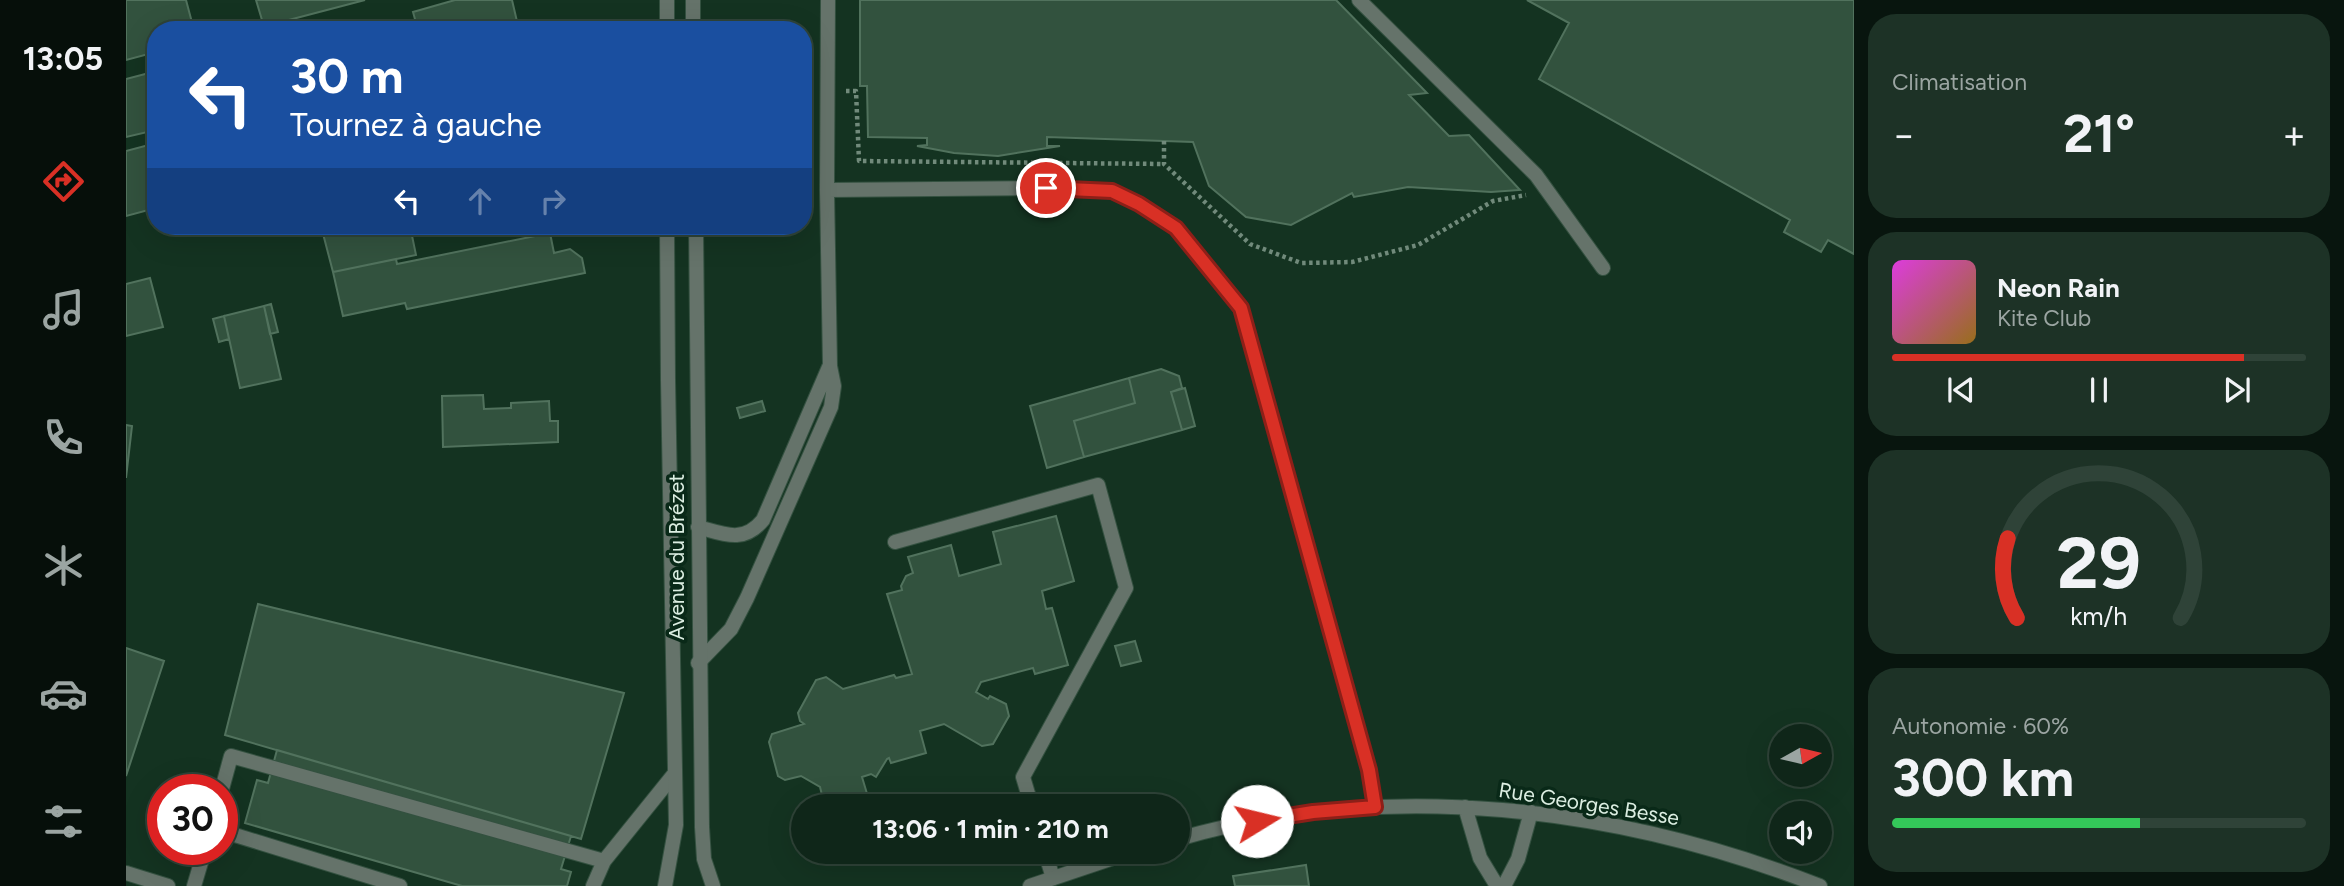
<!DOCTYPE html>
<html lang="fr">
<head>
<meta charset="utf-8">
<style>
	body { margin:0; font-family:Figtree,sans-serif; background:#1d3226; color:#f1f3f6; height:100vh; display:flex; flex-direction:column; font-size:26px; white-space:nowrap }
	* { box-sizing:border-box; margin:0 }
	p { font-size:23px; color:#9ba5a2 }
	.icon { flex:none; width:38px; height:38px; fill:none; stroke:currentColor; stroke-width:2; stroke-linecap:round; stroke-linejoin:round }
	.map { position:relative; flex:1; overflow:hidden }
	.side { display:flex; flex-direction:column; gap:14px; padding:14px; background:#08150e; width:490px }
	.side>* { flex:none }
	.banner { position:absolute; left:21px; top:21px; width:665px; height:214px; border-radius:28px; box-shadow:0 7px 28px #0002,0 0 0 2px #2f4338; background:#1a4fa0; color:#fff; overflow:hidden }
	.needle { width:46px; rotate:82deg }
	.tools { position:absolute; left:1643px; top:724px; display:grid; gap:14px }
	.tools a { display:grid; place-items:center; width:63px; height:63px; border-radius:50%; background:#0f2619; box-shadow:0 7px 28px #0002,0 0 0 2px #2f4338; font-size:35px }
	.speed { position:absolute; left:21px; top:774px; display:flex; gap:14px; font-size:35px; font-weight:700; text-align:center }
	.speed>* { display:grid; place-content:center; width:91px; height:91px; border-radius:50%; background:#0f2619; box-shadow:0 7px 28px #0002,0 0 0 2px #2f4338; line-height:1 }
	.speed .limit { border:10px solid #d22; background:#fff; color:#111 }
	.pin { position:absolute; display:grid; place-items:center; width:60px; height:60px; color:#fff; margin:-30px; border:4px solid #fff; border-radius:50%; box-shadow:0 2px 7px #0007 }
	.me { position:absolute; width:77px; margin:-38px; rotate:81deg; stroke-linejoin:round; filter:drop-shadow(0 0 5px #0008) }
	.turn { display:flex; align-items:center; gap:24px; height:147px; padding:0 28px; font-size:32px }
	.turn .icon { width:91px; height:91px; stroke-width:2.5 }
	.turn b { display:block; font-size:49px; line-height:60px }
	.lanes { display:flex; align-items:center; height:66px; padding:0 28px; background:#0003; justify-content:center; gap:35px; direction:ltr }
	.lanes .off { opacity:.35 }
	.big { font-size:52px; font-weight:700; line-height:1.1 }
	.side .card { flex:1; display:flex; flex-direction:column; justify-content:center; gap:10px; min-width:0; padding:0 24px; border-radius:28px; background:#1d3226 }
	.side .dial { align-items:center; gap:0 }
	.dial svg { height:182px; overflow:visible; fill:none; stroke:#2f4338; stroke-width:7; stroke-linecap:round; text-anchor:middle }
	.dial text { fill:#f1f3f6; stroke:none }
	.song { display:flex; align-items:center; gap:21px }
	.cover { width:84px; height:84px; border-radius:10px; background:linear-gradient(135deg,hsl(300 70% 55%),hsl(40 70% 35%)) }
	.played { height:7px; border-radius:4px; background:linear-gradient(90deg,#d93025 85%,#2f4338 85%) }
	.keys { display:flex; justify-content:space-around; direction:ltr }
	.heat { display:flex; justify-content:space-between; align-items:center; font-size:38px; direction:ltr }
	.charge { height:10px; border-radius:5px; background:linear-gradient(90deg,#34c759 60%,#2f4338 0) }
	.trip { position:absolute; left:665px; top:794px; width:399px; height:70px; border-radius:35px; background:#0f2619; box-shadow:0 7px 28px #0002,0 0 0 2px #2f4338; font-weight:700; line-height:70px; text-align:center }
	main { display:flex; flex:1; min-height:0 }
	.tabs { display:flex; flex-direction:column; width:126px; justify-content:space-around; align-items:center; background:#060f0a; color:#9ba5a2 }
	.tabs .icon { width:49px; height:49px }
	.tabs .active { color:#d93025 }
	.tabs b { font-size:32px; color:#f1f3f6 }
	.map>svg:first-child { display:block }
</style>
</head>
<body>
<main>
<nav class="tabs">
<b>13:05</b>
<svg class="icon active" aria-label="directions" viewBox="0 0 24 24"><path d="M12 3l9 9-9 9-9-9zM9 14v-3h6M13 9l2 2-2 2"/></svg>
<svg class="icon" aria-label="music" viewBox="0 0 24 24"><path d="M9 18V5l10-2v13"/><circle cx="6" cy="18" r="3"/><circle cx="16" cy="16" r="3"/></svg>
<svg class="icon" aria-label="phone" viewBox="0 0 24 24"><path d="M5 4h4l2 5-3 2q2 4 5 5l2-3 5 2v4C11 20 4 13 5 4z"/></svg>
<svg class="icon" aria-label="climate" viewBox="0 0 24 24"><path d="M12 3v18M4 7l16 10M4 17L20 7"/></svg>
<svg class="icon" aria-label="car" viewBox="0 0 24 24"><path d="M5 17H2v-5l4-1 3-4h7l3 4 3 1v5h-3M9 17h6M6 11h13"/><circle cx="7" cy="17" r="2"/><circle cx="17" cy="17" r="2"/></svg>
<svg class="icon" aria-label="filters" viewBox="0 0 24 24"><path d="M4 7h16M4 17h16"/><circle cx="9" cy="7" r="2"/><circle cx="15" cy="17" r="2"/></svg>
</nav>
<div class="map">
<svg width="1728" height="886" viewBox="0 0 1728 886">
	<rect width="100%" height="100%" fill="#143321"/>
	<path fill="#32523e" stroke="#51725d" stroke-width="2" d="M0 0H60L68 30H30V52L0 60Z
		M130 0H239L159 21 162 30H139Z
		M329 0H386L393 30H292L287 12Z
		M734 0H1210L1301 93 1283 95 1323 136 1343 135 1394 190 1365 192 1282 187 1228 197 1226 193 1165 225 1120 217 1083 186 1067 142 921 137V146H934L872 156 828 153 791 146 801 145V138L742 137 741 86H734Z
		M1401 0H1728V254L1702 240 1695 252 1658 232 1664 220 1413 79 1443 23Z
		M23 73 30 100V130L0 137V79Z
		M30 143V208L0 216V151Z
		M195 226H284L290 255 207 272Z
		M424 233 428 253 444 249 456 258 459 273 281 309 279 303 217 316 207 272 270 259 271 264Z
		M24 278 37 327 0 336V284Z
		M145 304 152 332 144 334 138 306Z
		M138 306 155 379 114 388 98 316Z
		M98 316 103 339 93 342 87 319Z
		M1035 369 1053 376 1056 388 1045 392 1056 430 958 457 948 421 1009 403 1003 378Z
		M1003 378 1009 403 948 421 958 457 921 468 904 406Z
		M1059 388 1069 426 1056 430 1045 392Z
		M357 395 358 409 385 408V403L423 401 424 421H432V442L317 447 316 396Z
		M636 401 639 411 614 418 611 408Z
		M0 425 6 426 0 478Z
		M930 516 948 581 916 591 920 609 926 608 942 665 909 674 907 668 855 682 850 692 862 699 864 696 880 704 883 716 867 744 856 746 818 724 794 731 800 753 765 763 763 758 761 759 750 777 745 774 736 777 745 807H699L694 787 675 776 659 780 652 776 643 742 646 734 678 724 674 721 672 713 690 680 700 677 717 689 768 675 770 678 786 674 761 594 776 590 775 586 780 576 787 573 782 557 825 545 833 576 875 564 867 532Z
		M132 604 498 693 455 839 99 735Z
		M1009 641 1015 661 995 666 989 646Z
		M0 648 38 661 0 776Z
		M151 750 445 836 435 869 445 872 441 886H336L119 823 131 780 142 783Z
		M1180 865 1183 886H1109L1107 876Z"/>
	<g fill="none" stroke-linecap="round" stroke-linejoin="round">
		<g stroke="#345140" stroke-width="16">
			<path id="service" d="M1233 0 1410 175 1477 268
				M701 190 920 188 986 191 1013 204 1050 228 1115 308 1243 770 1249 807
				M572 527C598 534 617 544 637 520L703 367
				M769 542 972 485 1000 588 897 777 906 807
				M572 663 605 629 621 598 705 407 708 386 704 366 701 190 702 0
				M96 789 105 756 478 861 549 773
				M96 831 274 886
				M919 852 927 878
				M68 886 79 849
				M467 886 478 861"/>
		</g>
		<g stroke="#345140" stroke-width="16">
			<path id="minor" d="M1339 807 1354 858 1371 886
				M1052 839C1263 778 1492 807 1694 886
				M0 873 42 886
				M904 886 1005 852
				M1378 886 1392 859 1405 812"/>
		</g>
		<g stroke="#345140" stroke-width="16">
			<path id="tertiary" d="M541 0V30
				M567 0V30
				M570 226 576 827 578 859 587 886
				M539 886 550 825 542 380 541 226"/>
		</g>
		<path stroke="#718a7b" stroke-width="4.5" stroke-dasharray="3.5 3.5" stroke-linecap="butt" d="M720 91H730L733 161 1038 164
			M1038 141V164L1124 244 1175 263 1226 262 1292 245 1367 201 1400 195"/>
		<use href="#service" stroke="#65736a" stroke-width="14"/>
		<use href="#minor" stroke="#65736a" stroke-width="14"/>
		<use href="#tertiary" stroke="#65736a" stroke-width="14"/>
	</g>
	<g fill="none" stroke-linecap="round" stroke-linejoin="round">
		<g stroke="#8d1f18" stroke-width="18">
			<path id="route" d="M920 188 986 191 1013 204 1050 228 1115 308 1243 770 1249 807 1187 812 1131 821"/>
		</g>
		<use href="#route" stroke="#d93025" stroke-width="12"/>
	</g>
	<g text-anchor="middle" stroke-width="7" stroke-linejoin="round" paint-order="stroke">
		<g font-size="21" fill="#dceee2" stroke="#092918">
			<text transform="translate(551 557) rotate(-90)" y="7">Avenue du Brézet</text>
			<text transform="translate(1463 804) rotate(9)" y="7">Rue Georges Besse</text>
		</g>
	</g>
</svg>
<div class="tools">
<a><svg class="needle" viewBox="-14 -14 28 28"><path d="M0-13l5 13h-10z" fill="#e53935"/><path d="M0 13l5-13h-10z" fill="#9ba5a2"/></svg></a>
<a><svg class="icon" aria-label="sound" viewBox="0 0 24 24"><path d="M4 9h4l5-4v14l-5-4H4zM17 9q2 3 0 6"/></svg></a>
</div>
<div class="speed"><div class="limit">30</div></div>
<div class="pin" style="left:920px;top:188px;background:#d93025"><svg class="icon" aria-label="arrive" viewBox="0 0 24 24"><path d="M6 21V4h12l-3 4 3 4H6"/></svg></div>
<svg class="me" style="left:1131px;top:821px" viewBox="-20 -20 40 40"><circle r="19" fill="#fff"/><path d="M0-13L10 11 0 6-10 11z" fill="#d93025"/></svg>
<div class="trip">13:06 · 1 min · 210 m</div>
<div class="banner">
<div class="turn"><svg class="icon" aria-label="left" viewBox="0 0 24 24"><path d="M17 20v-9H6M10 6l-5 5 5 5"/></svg><div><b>30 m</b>Tournez à gauche</div></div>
<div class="lanes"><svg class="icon" aria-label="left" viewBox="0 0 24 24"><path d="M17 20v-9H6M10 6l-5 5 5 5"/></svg><svg class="icon off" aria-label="ahead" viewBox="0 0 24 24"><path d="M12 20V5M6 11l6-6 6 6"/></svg><svg class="icon off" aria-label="right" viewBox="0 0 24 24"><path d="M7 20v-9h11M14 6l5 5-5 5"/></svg></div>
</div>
</div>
<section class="side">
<div class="card"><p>Climatisation</p>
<div class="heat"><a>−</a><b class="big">21°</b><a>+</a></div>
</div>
<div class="card">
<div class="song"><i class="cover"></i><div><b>Neon Rain</b><p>Kite Club</p></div></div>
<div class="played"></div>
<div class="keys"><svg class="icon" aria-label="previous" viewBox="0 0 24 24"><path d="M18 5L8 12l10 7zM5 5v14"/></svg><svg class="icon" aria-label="pause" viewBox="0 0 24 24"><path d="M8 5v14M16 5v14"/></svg><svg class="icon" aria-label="next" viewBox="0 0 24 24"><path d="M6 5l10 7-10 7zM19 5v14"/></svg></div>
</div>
<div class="card dial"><svg viewBox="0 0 100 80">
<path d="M14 69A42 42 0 1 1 86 69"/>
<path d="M14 69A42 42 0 0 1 10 34" stroke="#d93025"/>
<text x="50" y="56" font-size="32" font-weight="700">29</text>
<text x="50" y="72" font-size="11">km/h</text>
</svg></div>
<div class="card"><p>Autonomie · 60%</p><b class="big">300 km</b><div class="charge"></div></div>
</section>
</main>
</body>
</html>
